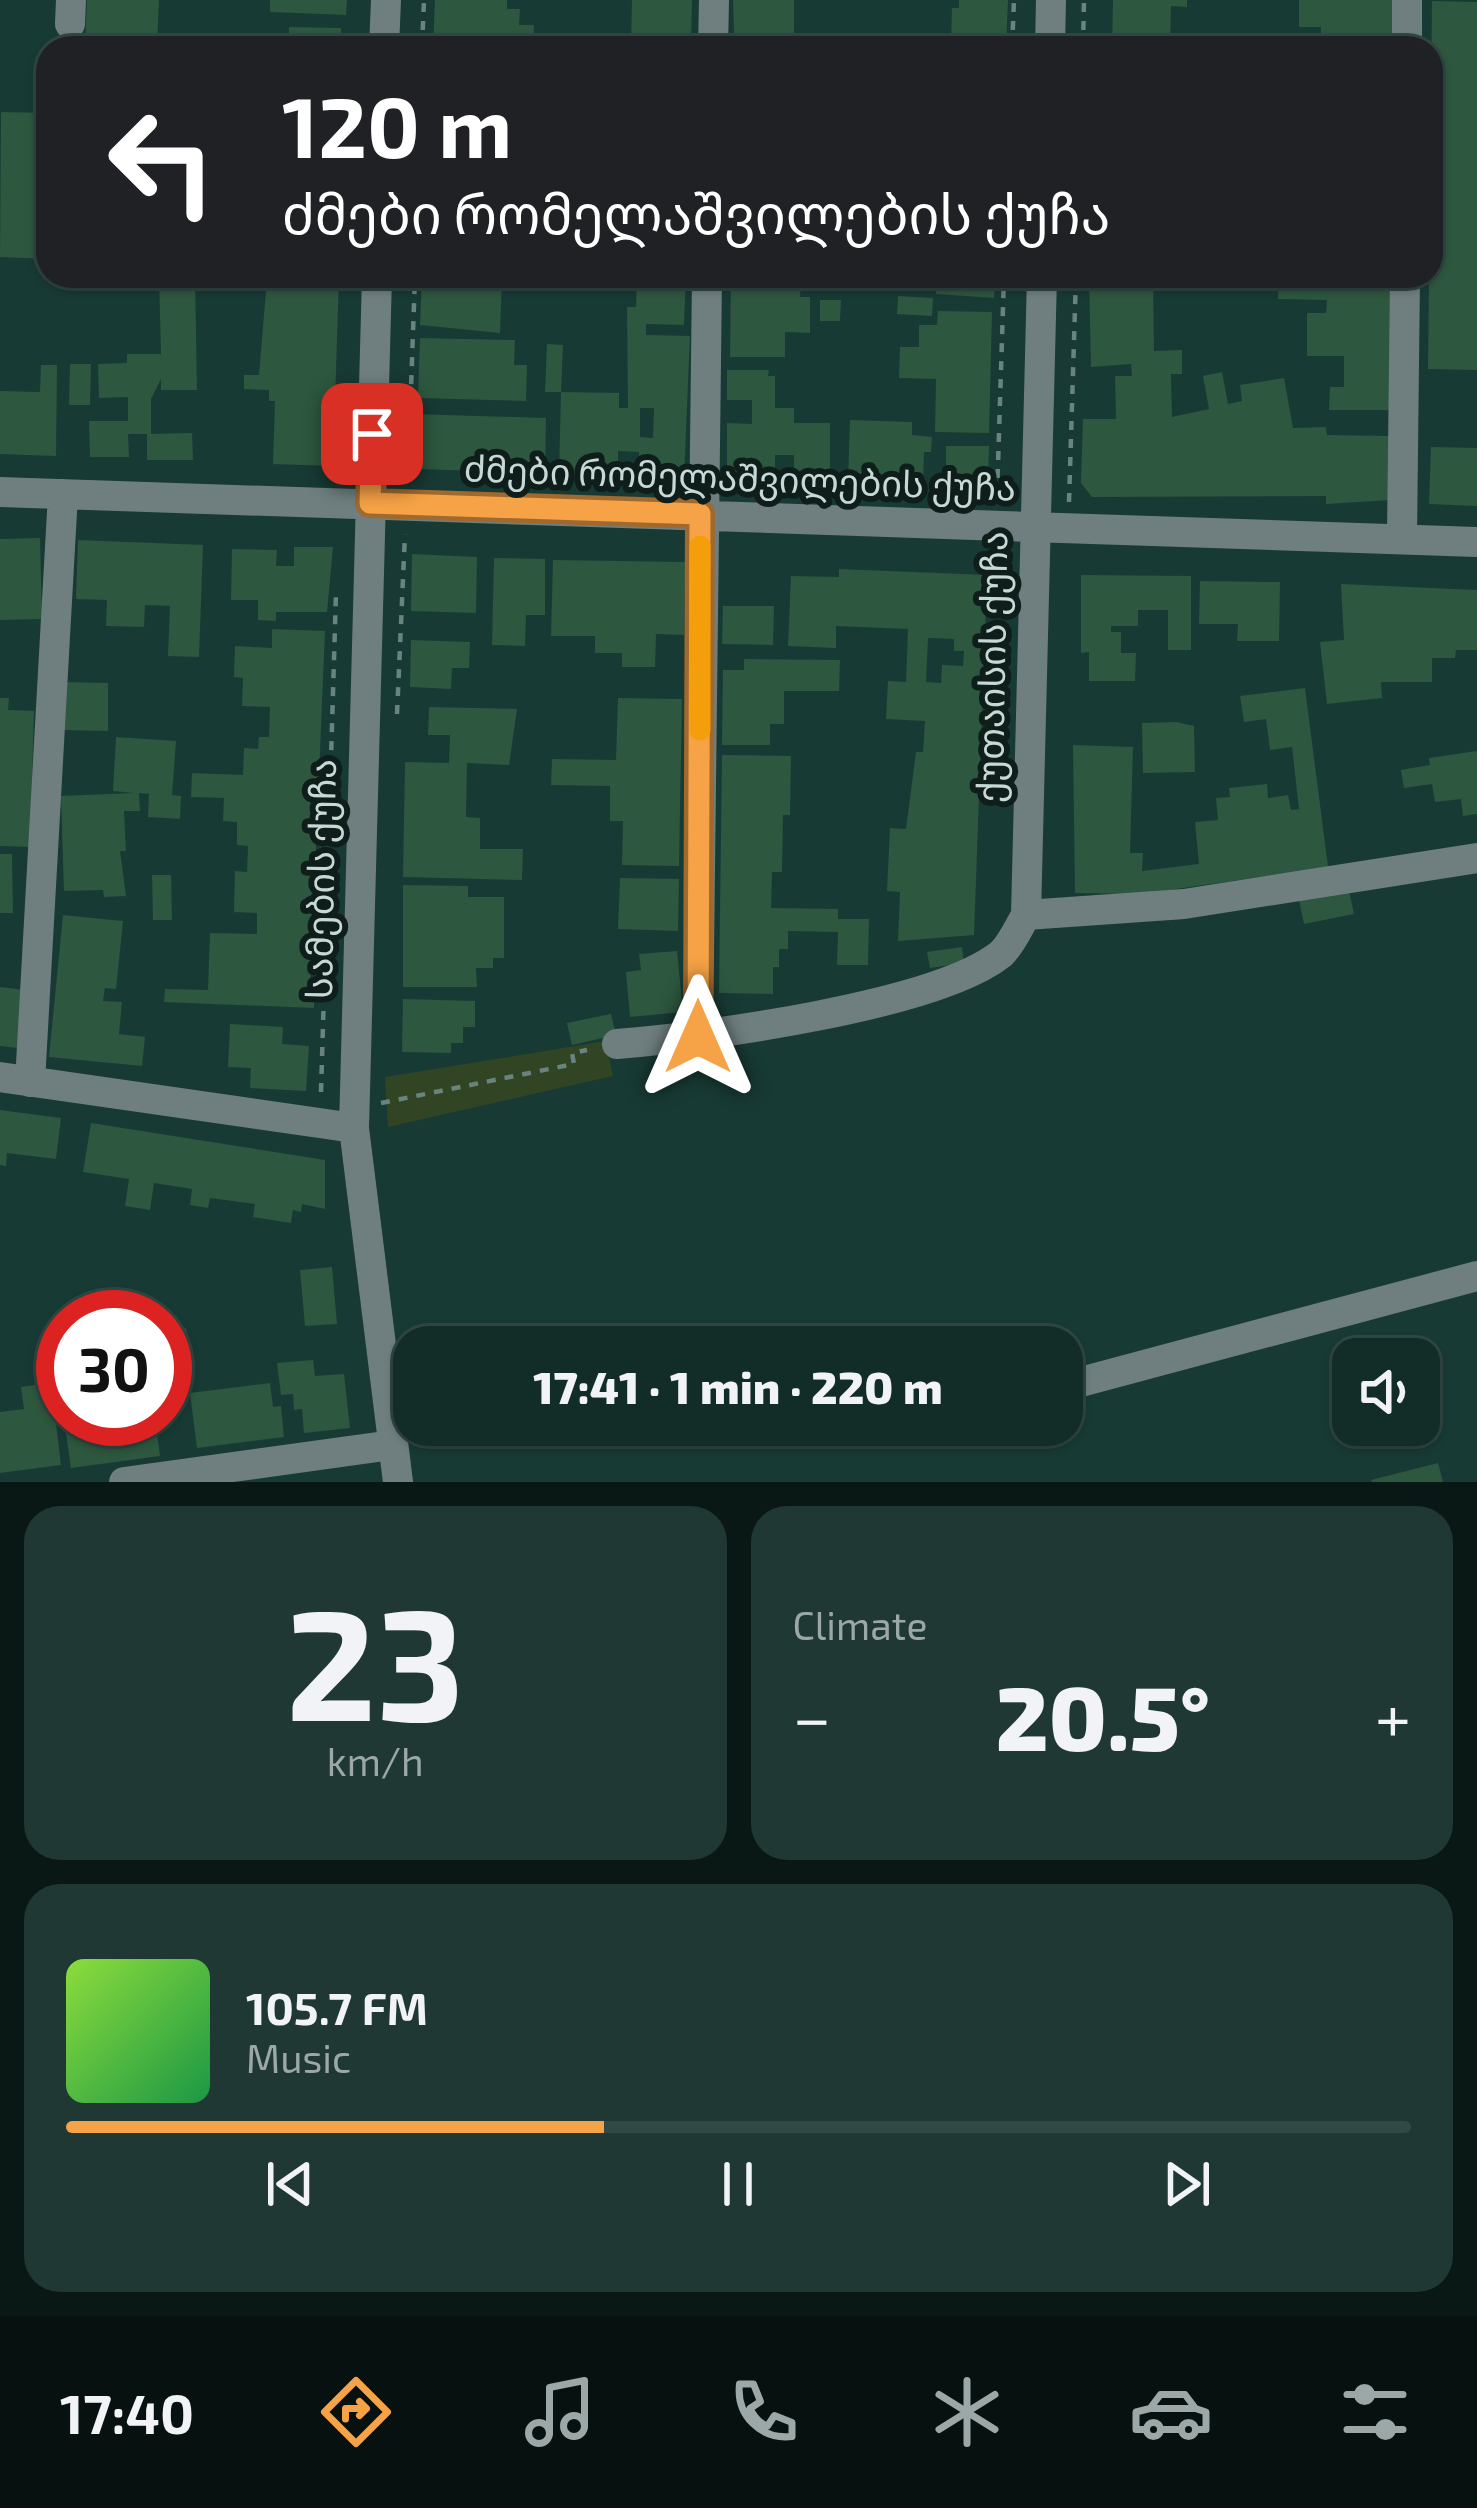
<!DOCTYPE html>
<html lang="en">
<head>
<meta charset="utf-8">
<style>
	body { margin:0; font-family:"Exo 2","Noto Sans Georgian",sans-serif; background:#1f3833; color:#f1f3f6; height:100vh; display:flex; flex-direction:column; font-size:45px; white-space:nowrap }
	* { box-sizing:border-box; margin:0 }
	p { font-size:39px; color:#9ca7a7 }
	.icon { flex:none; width:66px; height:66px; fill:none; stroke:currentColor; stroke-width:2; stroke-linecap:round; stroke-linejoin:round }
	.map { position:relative; height:1482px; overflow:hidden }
	.drawer { display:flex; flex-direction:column; gap:24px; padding:24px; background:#0a1815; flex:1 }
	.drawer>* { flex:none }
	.guide { position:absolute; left:36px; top:36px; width:1407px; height:252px; border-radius:36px; box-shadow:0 3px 9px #0004,0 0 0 3px #314844; background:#202124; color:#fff; overflow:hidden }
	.fabs { position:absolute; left:1332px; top:1338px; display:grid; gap:24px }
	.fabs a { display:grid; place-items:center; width:108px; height:108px; border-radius:24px; background:#122c27; box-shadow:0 3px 9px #0004,0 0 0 3px #314844; font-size:60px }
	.speed { position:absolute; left:36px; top:1290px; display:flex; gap:24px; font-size:60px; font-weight:700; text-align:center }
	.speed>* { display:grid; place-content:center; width:156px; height:156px; border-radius:50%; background:#122c27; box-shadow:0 3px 9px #0004,0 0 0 3px #314844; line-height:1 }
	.speed .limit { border:18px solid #d22; background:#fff; color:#111 }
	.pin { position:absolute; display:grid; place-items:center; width:102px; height:102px; color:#fff; margin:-51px; border-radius:24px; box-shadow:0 6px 18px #0006 }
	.me { position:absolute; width:132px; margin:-66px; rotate:0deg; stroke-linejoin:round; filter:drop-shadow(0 0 9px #0008) }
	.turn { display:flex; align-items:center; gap:42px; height:252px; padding:0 48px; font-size:54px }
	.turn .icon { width:156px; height:156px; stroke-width:2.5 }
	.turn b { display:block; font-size:84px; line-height:102px }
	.big { font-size:90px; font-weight:800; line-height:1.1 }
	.drawer .tile { flex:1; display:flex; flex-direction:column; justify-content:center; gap:18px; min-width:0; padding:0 42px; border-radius:36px; background:#1f3833 }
	.drawer .dial { align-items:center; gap:0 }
	.dial b { font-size:156px; line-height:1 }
	.song { display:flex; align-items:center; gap:36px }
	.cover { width:144px; height:144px; border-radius:18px; background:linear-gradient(135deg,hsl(90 70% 55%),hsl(140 70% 35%)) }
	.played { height:12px; border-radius:6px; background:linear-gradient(90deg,#f6a246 40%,#314844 40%) }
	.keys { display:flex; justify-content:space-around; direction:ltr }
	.heat { display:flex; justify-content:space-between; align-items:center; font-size:66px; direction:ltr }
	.drawer .tiles { flex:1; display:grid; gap:24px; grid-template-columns:1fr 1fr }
	.tile:last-child { grid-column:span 2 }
	.trip { position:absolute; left:393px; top:1326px; width:690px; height:120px; border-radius:36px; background:#122c27; box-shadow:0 3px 9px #0004,0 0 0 3px #314844; font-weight:800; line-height:120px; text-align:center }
	.tab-bar { display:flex; height:192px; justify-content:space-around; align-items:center; background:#071210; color:#9ca7a7 }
	.tab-bar .icon { width:84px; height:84px }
	.tab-bar .selected { color:#f6a246 }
	.tab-bar b { font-size:54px; color:#f1f3f6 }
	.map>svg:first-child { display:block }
</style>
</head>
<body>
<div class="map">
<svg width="1477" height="1482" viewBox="0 0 1477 1482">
	<rect width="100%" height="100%" fill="#183a34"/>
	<path fill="#314524" d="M606 1041 613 1076 388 1127 385 1077Z"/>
	<path fill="#2d573e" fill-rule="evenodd" d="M87 0H159L157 47 85 44Z
		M270 0H347L346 15 270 12Z
		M435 0H507V9H520L519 25H534L533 46 433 48Z
		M632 0H692L691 48H631Z
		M733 0H794V42L761 43 760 33H734Z
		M959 0H1008L1006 48H934V44H951L952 8H959Z
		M1113 0H1187V7L1171 6 1170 48H1112Z
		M1299 0H1396L1395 48H1321V27H1299Z
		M1432 1 1477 2V370L1428 369Z
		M289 27 341 28V48H289Z
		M1 112 48 113V259L0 257Z
		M159 276H195L197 390H161V379L151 399V434H128L129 457H90L89 421H128V397L99 398 98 364 127 363V354H161Z
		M199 276H234V287H199Z
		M276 276H339L333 466 273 464 275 401H269V390L244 389V375H259L266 291H276Z
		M422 276 502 279 500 333 420 325Z
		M637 276H686L684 325 646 324V335L690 336 684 478 639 477V452L618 451V477L559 476 561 392H545L547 344 563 345 561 392 619 393V408H628L627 307H636ZM640 408H654L653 438 640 437Z
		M731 276H801L800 297H810V333L785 332V357H730Z
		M937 276H995L994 298 936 294Z
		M1089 276H1153L1154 351 1182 350V374H1171L1172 417 1209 409 1203 376 1222 372 1228 404 1242 401 1240 385 1284 378 1293 428 1326 427 1327 435 1391 436 1390 500 1326 504V496L1092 497 1081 483 1083 419H1116L1115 376H1132L1131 364 1091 367Z
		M1279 276H1393L1392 410H1329L1330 387H1344V356H1307V313H1326L1327 300 1278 299Z
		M898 296 933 298 932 316 897 314Z
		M820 300H841L840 321H820Z
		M938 311 992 312 989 433 935 432 936 379 899 378 900 347H919V325H937Z
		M420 338 515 340 514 365H527L526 401 418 398Z
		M70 364H91L90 405H69Z
		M41 365H57L56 456 0 454V391L40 392Z
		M727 370H769L768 376H775V408H794V423H830V478L794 477V455H775V476L727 475V423L752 424V400H727Z
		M413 414 546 418 545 473 419 469Z
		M850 420 912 422V435L932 437 931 452H924L923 483 848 481Z
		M192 433 193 460H147V434Z
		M946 446H989L988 487 946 486Z
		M1431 447 1477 448V506L1429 504Z
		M40 538 42 619 0 620V539Z
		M78 540 203 545 199 657 168 656 170 606 145 605 144 627 106 626 107 600 76 599Z
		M294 547H333L327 612H276V621L258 620V600H231L232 549 277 550 276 566H294Z
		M412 554 477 557 476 613 411 611Z
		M494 558 545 559V615H526L525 646 492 645Z
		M553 560 685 562 684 635 656 634 655 667H622V653H595V636H551Z
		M839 569 987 575 974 935 898 941 900 892 887 891 890 828 906 829 916 752H923L925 721 886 719 888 681 906 682 908 629 836 626V648L788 646 791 576 839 577ZM928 638 954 639V651H964L963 666 942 665 941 683 926 682Z
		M1081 575 1191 576V650H1168V610H1138V626H1111V632H1121V653H1136L1135 681H1089V652L1081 653Z
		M1200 581 1280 582 1279 641H1237L1238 624H1199Z
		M1341 584 1477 590V650H1456L1455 658H1432V682H1381L1382 698 1327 704 1320 642 1344 640Z
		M723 606H774L773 645 722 644Z
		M272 629 325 631 310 991H314V1008L164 1002 165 989 208 990 210 933 257 934V913L234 912 235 871 247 872 248 846 237 845V822L223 821 224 798 191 797 192 773 243 775 244 748 258 749 259 737H269L270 707 242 706 243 678 234 677 235 646 272 648Z
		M411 640 470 642 469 668H452L451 689 410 687Z
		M744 659 840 660 839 691H784V724H770V745H722L723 670H744Z
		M59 682 108 683V731L60 730Z
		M1305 688 1328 867 1142 894 1075 893 1073 745 1133 747 1130 853H1143L1142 871 1199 864 1195 822 1218 820 1216 798 1230 797 1229 788 1267 784 1268 798 1288 795 1291 810 1299 809 1292 747 1270 750 1266 719 1244 722 1240 696Z
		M0 698H9L8 710 34 711 30 847 0 846Z
		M618 698 682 699 679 866 622 865 623 821H610V786L551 785 552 759 616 760Z
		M429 707 517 709 509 765 467 763 466 817 480 818V849H523L522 880 403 877 405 762 449 763 450 735H428Z
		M1176 722 1194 726 1195 772 1143 773 1142 723Z
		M116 737 176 741 172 795 181 796 180 819 148 817 149 794 139 793 140 811H124L126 851H120L126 896 104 897 103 890 64 891 61 796 134 793 113 791Z
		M1477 751V814L1463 816 1461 799 1435 802 1432 784 1404 788 1401 770 1430 765 1429 758Z
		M722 755 791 756 790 815H783L782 872H772L771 908 838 909V919H869L868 965H837L838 932 788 931V949H779V967H773V994L719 993Z
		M0 854H12L13 913H0Z
		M152 875H171L172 920H153Z
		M620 878 679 879 678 931 618 929Z
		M1347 881 1354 914 1304 924 1297 891Z
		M403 885 468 886V897H504V958H493V968H476L477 987H403Z
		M63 915 123 921 116 989 105 988 103 1001 122 1002 119 1034 145 1037 142 1066 49 1057Z
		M962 947 964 963 930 968 927 952Z
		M677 951 683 1012 630 1017 626 972 641 970 639 954Z
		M0 987 25 990 17 1048 0 1046Z
		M403 999 475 1001V1027H463V1043H451V1053L402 1052Z
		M611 1014 616 1035 572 1045 567 1023Z
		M230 1024 283 1027 282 1044 309 1046 306 1091 250 1088 251 1068 228 1067Z
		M0 1110 61 1118 56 1159 7 1153 6 1166 0 1165Z
		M91 1123 325 1160V1209L302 1204 301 1212 293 1210 291 1223 253 1217 255 1204 210 1198 208 1208 190 1205 192 1189 154 1183 150 1210 125 1206 129 1179 83 1172Z
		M332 1267 337 1324 305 1326 300 1270Z
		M186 1328 193 1379 170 1382 165 1331Z
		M313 1360 315 1376 344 1374 350 1428 304 1433 302 1409 294 1410 293 1394 281 1395 277 1363Z
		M51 1383 61 1465 0 1473V1412L24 1409 21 1387Z
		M270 1383 273 1407 281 1406 284 1437 197 1448 190 1393Z
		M64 1419H155L160 1456 71 1468Z
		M1438 1463 1443 1482H1372L1371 1480Z"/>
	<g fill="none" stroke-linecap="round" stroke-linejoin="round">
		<path stroke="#69837e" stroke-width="4.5" stroke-dasharray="9 9" stroke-linecap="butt" d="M422 48 424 0
			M1012 48 1014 0
			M1083 48 1084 0
			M408 474 415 276
			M997 496 1004 276
			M1069 502 1076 276
			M397 714 405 534
			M321 1092 336 593
			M381 1103 574 1064 572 1053 587 1050"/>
		<path stroke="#6f7f80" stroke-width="30" d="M70 24 71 0
			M384 48 386 0
			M713 48 714 0
			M1050 48 1051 0
			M1407 48V0
			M377 276 354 1128 398 1482
			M0 492 1477 542
			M1402 538 1405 276
			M1026 915 1042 276
			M1026 915 1184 904 1477 858
			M698 1037 707 276
			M617 1044C704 1037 936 1006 1001 954 1011 945 1019 927 1026 915
			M0 1077 354 1128
			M30 1082 63 494
			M1062 1387 1477 1276
			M124 1482 392 1445"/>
	</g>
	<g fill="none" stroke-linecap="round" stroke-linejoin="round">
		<g stroke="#a0692e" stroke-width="30">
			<path id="route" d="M372 434 370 503 700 514 698 1037"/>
		</g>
		<use href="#route" stroke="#f6a246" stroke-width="21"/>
		<path stroke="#f59e0b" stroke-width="21" d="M700 730V546"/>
	</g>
	<g text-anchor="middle" stroke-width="12" stroke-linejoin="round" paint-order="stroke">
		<g font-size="36" fill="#c7d9d5" stroke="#101e1b">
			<text transform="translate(740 478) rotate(2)" y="13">ძმები რომელაშვილების ქუჩა</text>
			<text transform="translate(992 667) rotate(-89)" y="13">ქუთაისის ქუჩა</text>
			<text transform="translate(321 879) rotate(-89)" y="13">სამების ქუჩა</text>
		</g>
	</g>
</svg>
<div class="fabs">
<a><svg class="icon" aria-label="sound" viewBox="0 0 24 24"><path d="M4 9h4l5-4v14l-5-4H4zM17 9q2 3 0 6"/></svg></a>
</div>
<div class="speed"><div class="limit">30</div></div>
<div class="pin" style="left:372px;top:434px;background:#d93025"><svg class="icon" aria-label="arrive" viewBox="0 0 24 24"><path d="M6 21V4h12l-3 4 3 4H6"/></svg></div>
<svg class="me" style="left:698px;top:1037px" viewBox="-20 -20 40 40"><path d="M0-17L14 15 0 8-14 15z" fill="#f6a246" stroke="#fff" stroke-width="4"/></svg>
<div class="trip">17:41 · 1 min · 220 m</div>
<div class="guide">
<div class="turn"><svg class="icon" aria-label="left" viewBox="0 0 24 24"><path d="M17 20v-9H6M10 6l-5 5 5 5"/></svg><div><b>120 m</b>ძმები რომელაშვილების ქუჩა</div></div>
</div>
</div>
<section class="drawer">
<div class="tiles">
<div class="tile dial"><b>23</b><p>km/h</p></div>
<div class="tile"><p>Climate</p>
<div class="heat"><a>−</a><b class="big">20.5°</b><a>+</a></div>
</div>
<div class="tile">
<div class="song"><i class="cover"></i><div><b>105.7 FM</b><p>Music</p></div></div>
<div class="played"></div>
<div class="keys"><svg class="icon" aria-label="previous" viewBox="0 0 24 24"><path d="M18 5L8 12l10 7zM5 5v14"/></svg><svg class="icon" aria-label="pause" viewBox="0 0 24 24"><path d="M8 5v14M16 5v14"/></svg><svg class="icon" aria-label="next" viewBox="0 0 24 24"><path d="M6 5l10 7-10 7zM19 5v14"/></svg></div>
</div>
</div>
</section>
<nav class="tab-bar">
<b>17:40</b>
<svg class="icon selected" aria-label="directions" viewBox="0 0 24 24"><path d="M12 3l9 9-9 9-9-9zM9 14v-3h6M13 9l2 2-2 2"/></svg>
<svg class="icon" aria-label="music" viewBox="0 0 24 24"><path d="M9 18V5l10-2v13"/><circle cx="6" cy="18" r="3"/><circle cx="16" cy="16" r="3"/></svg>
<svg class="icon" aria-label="phone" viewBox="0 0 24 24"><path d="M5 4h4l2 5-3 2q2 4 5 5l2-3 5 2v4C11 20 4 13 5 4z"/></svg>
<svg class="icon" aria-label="climate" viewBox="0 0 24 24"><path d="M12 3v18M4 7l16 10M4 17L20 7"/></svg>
<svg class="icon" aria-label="car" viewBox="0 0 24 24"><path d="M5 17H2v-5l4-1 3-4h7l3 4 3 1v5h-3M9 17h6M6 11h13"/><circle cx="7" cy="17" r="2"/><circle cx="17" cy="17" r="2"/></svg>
<svg class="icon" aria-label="filters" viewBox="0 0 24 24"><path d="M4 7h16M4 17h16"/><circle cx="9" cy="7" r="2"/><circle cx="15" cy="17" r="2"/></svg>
</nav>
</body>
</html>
